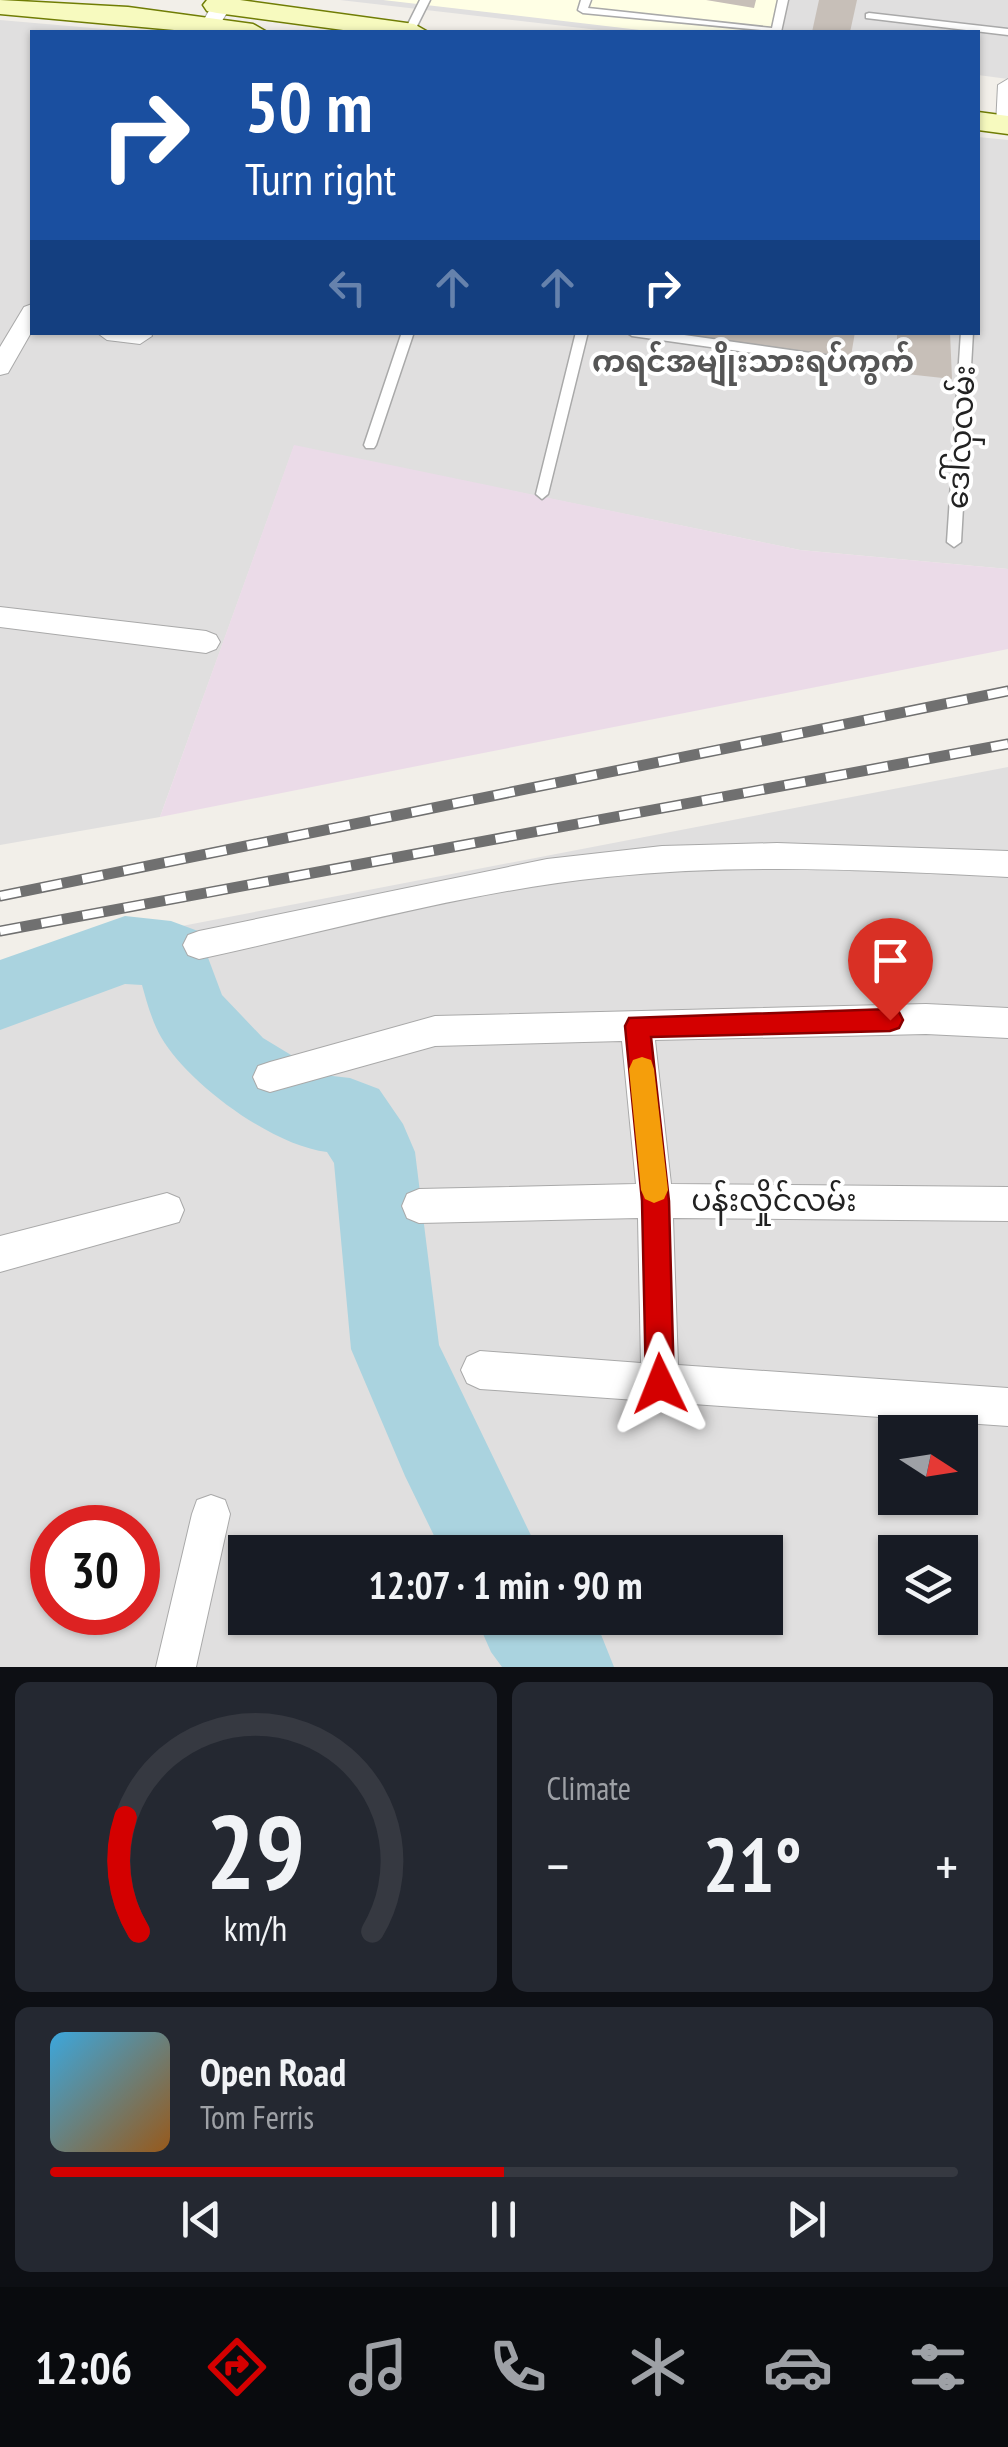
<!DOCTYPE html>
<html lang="en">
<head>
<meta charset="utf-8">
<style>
	body { margin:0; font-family:"PT Sans Narrow","Noto Sans Myanmar",sans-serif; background:#242831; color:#f1f3f6; height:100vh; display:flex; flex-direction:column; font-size:38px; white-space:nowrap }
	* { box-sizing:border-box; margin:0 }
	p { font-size:32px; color:#9ea1a6 }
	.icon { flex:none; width:55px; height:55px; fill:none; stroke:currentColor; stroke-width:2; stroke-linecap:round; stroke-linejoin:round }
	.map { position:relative; height:1667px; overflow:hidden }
	.details { display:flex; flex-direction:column; gap:15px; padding:15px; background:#0d0f14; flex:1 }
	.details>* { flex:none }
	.guide { position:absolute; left:30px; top:30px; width:950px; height:305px; border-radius:0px; box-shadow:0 2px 8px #0004; background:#1a4fa0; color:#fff; overflow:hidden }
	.needle { width:65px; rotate:102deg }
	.buttons { position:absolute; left:878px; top:1415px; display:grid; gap:20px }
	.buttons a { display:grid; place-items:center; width:100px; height:100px; border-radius:0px; background:#171b24; box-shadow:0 2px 8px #0004; font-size:50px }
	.speed { position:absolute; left:30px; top:1505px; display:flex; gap:20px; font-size:50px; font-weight:700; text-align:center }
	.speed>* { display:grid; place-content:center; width:130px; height:130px; border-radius:50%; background:#171b24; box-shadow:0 2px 8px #0004; line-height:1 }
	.speed .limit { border:15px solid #d22; background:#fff; color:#111 }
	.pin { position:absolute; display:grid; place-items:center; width:85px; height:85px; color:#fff; margin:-102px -42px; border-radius:50% 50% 50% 0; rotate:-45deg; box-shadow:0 0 10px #0007 }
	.pin .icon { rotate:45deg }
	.me { position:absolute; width:110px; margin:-55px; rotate:358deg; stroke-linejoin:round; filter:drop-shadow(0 0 8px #0008) }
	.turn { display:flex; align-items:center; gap:35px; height:210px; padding:0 50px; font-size:45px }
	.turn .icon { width:130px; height:130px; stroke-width:2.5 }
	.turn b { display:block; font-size:70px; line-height:85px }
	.lanes { display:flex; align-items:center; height:95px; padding:0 50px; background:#0003; justify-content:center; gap:50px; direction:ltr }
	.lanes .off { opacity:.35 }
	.big { font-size:75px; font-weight:600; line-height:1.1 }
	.details .tile { flex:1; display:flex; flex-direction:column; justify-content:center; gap:15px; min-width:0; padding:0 35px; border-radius:15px; background:#242831 }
	.details .dial { align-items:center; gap:0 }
	.dial svg { height:260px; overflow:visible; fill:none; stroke:#363941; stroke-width:7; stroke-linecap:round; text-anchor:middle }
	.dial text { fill:#f1f3f6; stroke:none }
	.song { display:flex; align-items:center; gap:30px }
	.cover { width:120px; height:120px; border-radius:15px; background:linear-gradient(135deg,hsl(200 70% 55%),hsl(30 70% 35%)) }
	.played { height:10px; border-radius:5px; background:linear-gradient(90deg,#d40000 50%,#363941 50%) }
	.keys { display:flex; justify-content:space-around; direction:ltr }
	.heat { display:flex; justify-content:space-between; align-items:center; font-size:55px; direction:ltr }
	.details .tiles { flex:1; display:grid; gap:15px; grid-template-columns:1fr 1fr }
	.tile:last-child { grid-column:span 2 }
	.trip { position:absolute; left:228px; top:1535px; width:555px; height:100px; border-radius:0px; background:#171b24; box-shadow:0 2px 8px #0004; font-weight:600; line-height:100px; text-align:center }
	.menu { display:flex; height:160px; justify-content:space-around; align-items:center; background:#090b0e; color:#9ea1a6 }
	.menu .icon { width:70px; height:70px }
	.menu .selected { color:#d40000 }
	.menu b { font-size:45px; color:#f1f3f6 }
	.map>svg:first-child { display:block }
</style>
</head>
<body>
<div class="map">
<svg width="1008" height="1667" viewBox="0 0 1008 1667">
	<rect width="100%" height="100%" fill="#f2efe9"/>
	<path fill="#e0dfdf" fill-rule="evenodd" d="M340 0H1008V79L978 75V32H616Z
		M0 20 138 32H32V332H978V137L1008 140V569L800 550 294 446 160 817 0 845Z
		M1008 767V1667H0V961ZM895 1432H960V1498H895ZM52 1528H138V1612H52ZM245 1552H765V1618H245ZM895 1552H960V1618H895Z"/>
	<path fill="#ebdbe8" d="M294 445 800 550 1008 569V649L160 817Z"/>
	<path fill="#ffffe5" d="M383 0H784L776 32H657Z"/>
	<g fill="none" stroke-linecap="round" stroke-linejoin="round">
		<path fill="#aad3df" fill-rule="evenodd" d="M125 916 171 921 198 931 222 995 263 1038 324 1075 350 1078 379 1089 403 1124 415 1152 439 1345 539 1552H442L405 1476 351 1349 334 1163 327 1152C273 1146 188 1084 161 1037 152 1021 147 1003 142 985L125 984 0 1030V960Z
			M476 1618H588L600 1632 614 1667H502L491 1652Z"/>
	</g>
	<path fill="#c7bfb8" d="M706 0H756L754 8Z
		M819 0H857L850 32H812Z
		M672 332H855L850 362Z
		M897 332H950L952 379 897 373Z"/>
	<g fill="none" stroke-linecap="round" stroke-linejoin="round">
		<g stroke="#a9a9a9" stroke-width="3">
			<path id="service" d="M420 0H430L414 32H404Z
				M581 0H591L588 8 772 28 778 0H788L781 32 583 13 578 10Z
				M869 13 1008 29V35L866 18V14Z
				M402 332H414L376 445 374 448H366L364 445Z
				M576 332H588L548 494 542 499 536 494Z
				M626 332H663L874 362 880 366 874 370 632 336Z
				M961 332H973L961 542 954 547 947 542Z"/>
		</g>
		<g stroke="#a9a9a9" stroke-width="2">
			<path id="minor" d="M215 0H235L215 32H197Z
				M1008 79V131H1006L996 125 998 85Z
				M32 304V331L8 373 0 375V347L24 307Z
				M96 332H150L152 336 140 344 107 340Z
				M0 607 206 631 216 635 220 642 216 649 206 653 0 627Z
				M777 843 1008 851V877C874 870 741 863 607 877 469 891 334 930 199 959L188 955 183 945 188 935 199 931 547 859 662 846Z
				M926 1004 1008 1008V1038L926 1034 655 1040 671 1184 1008 1187V1221L673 1218 678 1365 1008 1388V1426L480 1389 467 1383 461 1370 467 1357 480 1351 641 1363 638 1218 419 1223 407 1218 402 1206 407 1194 419 1189 636 1184 622 1041 435 1046 270 1092 258 1088 253 1077 258 1066 270 1062 435 1016Z
				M167 1193 179 1198 184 1210 179 1222 0 1272V1236Z
				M211 1495 225 1500 230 1514 196 1667H156L192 1514 197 1500Z"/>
		</g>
		<g stroke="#707d05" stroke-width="3">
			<path id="secondary" d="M0 0 128 7 253 24 267 32H196L0 14Z
				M207 0H240L414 24 428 32H358L217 13 207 11 203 5Z
				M978 112 1008 116V134L978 130Z"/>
		</g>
		<use href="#service" fill="#fff" fill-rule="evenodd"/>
		<use href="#minor" fill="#fff" fill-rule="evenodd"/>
		<use href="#secondary" fill="#f7fabf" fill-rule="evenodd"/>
		<g stroke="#707070" stroke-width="11">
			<path id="rail" d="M0 896 1008 691
				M0 931 1008 744"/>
		</g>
		<use href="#rail" stroke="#fff" stroke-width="8" stroke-dasharray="21" stroke-linecap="butt"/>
	</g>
	<path fill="#d40000" stroke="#8a0000" stroke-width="2.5" d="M890 1009 899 1012 903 1020 899 1028 890 1031 651 1037 669 1201 674 1384 670 1394 660 1398 650 1394 646 1384 642 1201 625 1026 629 1018Z"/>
	<path fill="#f59e0b" d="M642 1057 651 1060 654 1069 668 1190 664 1199 654 1203 645 1199 641 1190 629 1069 633 1060Z"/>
	<g text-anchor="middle" stroke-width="8" stroke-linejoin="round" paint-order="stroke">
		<g font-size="30" font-weight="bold" fill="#555" stroke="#fff">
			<text x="753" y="372">ကရင်အမျိုးသားရပ်ကွက်</text>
		</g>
		<g font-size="30" fill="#222" stroke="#fff">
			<text transform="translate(961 437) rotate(-87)" y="10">ဒေါ်လှလမ်း</text>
			<text x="774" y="1211">ပန်းလှိုင်လမ်း</text>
		</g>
	</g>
</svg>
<div class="buttons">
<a><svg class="needle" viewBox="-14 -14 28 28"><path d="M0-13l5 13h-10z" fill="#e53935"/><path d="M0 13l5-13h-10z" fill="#9ea1a6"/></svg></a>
<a><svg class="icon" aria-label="layers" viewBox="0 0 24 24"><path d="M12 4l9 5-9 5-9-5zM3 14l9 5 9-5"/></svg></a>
</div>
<div class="speed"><div class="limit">30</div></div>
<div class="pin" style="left:890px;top:1020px;background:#d93025"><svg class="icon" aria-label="arrive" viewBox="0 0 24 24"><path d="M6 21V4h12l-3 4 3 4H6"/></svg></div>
<svg class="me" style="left:660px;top:1384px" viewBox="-20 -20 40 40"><path d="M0-17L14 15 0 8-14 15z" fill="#d40000" stroke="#fff" stroke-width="4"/></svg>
<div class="trip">12:07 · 1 min · 90 m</div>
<div class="guide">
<div class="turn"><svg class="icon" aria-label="right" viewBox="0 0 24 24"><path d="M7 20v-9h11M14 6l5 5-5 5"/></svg><div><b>50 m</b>Turn right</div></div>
<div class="lanes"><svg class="icon off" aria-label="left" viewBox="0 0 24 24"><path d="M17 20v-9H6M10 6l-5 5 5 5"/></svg><svg class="icon off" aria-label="ahead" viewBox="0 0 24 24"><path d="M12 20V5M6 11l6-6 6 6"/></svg><svg class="icon off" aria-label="ahead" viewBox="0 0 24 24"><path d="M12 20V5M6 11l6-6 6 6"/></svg><svg class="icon" aria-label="right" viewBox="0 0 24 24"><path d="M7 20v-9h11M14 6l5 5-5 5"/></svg></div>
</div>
</div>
<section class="details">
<div class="tiles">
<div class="tile dial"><svg viewBox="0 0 100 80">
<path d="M14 69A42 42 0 1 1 86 69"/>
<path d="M14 69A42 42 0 0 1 10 34" stroke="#d40000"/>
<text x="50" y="56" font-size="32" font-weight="700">29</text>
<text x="50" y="72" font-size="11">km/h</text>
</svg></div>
<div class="tile"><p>Climate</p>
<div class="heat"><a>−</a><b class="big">21°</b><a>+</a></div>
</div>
<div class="tile">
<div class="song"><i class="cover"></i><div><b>Open Road</b><p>Tom Ferris</p></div></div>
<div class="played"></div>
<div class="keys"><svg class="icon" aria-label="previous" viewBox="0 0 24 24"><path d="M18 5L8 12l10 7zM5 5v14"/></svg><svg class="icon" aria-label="pause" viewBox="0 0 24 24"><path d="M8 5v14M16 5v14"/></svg><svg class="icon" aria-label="next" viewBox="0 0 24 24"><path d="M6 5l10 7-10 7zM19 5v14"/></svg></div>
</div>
</div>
</section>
<nav class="menu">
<b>12:06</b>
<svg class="icon selected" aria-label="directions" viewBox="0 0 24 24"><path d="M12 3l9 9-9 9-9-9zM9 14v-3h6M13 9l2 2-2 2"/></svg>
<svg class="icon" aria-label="music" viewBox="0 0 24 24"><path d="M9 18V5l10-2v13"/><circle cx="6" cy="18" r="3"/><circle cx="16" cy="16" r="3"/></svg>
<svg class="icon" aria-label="phone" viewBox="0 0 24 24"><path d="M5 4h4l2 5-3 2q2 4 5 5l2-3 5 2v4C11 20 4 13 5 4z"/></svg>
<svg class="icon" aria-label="climate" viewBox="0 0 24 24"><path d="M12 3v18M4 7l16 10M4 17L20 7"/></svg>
<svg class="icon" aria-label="car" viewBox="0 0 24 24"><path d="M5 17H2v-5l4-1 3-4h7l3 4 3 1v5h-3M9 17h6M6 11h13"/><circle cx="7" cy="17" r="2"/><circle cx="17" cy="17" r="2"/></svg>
<svg class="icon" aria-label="filters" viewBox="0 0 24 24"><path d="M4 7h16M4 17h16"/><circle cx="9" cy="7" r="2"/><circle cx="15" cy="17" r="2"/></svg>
</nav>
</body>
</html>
